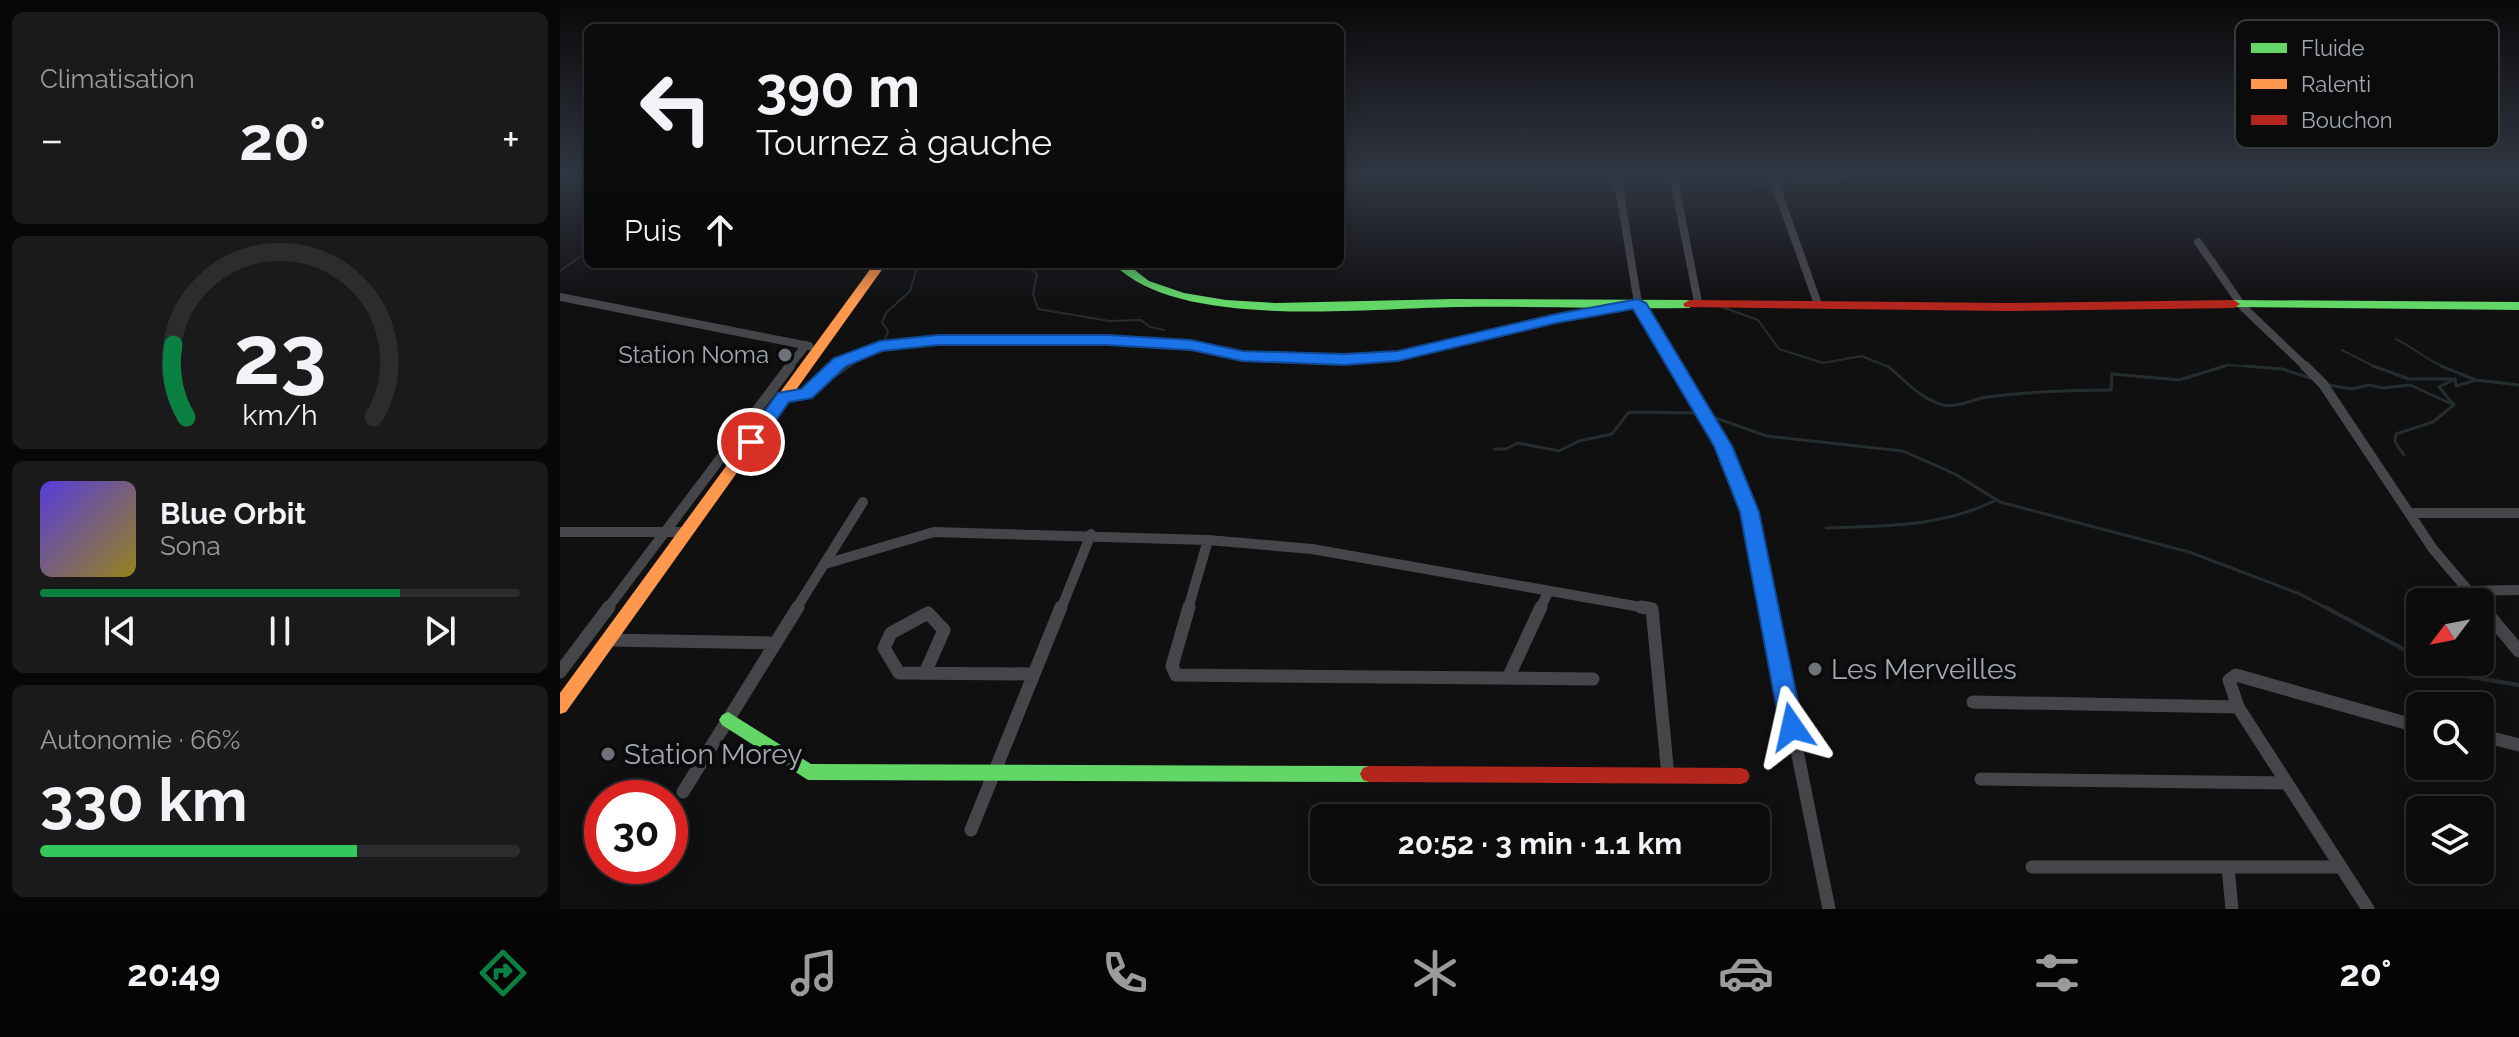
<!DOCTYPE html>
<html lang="fr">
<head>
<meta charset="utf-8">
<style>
	body { margin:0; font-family:Raleway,sans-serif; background:#1a1a1b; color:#f1f3f6; height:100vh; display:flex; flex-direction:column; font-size:30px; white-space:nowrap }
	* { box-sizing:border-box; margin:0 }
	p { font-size:26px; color:#9a9b9d }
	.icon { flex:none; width:44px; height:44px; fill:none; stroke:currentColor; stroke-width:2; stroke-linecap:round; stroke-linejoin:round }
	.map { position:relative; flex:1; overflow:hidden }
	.side { display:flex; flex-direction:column; gap:12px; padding:12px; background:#070707; width:560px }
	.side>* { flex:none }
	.top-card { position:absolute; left:24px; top:24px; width:760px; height:244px; border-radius:12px; box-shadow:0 4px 20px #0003,0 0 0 2px #2c2c2e; background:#0c0c0d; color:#f1f3f6; overflow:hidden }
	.needle { width:52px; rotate:238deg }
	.fabs { position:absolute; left:1846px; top:588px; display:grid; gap:16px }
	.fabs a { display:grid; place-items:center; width:88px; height:88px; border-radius:12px; background:#0c0c0d; box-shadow:0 4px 20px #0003,0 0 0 2px #2c2c2e; font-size:40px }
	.speed { position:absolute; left:24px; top:780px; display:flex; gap:16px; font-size:40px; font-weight:700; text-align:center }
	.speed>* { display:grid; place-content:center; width:104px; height:104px; border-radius:50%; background:#0c0c0d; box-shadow:0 4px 20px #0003,0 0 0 2px #2c2c2e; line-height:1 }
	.speed .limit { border:12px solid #d22; background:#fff; color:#111 }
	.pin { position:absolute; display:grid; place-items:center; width:68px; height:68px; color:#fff; margin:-34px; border:4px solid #fff; border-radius:50%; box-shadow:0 2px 8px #0007 }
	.me { position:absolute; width:88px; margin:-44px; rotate:349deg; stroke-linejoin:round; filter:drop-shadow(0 0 6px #0008) }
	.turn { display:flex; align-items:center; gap:28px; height:168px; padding:0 40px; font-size:36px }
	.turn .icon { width:104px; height:104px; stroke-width:2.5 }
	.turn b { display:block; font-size:56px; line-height:68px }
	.then { display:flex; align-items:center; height:76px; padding:0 40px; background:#0003; gap:16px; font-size:30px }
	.big { font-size:60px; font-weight:700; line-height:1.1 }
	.side .tile { flex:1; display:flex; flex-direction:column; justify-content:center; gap:12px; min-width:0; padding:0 28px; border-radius:12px; background:#1a1a1b }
	.side .dial { align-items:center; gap:0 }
	.dial svg { height:208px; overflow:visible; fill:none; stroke:#2c2c2e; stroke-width:7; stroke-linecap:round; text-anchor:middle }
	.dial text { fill:#f1f3f6; stroke:none }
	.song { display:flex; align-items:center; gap:24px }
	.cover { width:96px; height:96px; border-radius:12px; background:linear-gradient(135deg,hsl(250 70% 55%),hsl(50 70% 35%)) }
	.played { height:8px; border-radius:4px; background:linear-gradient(90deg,#0b8043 75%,#2c2c2e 75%) }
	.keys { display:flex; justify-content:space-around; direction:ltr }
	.heat { display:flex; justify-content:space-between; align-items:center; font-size:44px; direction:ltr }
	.charge { height:12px; border-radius:6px; background:linear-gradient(90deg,#34c759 66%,#2c2c2e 0) }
	.trip { position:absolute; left:750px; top:804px; width:460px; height:80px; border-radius:12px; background:#0c0c0d; box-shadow:0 4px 20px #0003,0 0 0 2px #2c2c2e; font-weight:700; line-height:80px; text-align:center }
	.dock { display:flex; height:128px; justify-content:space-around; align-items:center; background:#050505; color:#9a9b9d }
	.dock .icon { width:56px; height:56px }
	.dock .on { color:#0b8043 }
	.dock b { font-size:36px; color:#f1f3f6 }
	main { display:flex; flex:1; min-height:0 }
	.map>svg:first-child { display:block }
</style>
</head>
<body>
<main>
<section class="side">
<div class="tile"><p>Climatisation</p>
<div class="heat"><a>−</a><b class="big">20°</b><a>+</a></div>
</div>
<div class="tile dial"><svg viewBox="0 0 100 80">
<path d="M14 69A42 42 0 1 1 86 69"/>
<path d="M14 69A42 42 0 0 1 9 41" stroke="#0b8043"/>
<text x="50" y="56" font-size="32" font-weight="700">23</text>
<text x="50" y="72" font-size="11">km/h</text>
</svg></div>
<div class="tile">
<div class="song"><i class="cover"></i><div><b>Blue Orbit</b><p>Sona</p></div></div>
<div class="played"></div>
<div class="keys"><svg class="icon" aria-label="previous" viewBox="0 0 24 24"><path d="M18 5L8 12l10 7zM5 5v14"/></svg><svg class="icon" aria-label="pause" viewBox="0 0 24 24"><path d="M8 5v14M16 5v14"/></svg><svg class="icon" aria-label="next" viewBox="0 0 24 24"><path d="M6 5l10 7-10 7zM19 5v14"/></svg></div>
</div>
<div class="tile"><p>Autonomie · 66%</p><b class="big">330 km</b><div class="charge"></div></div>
</section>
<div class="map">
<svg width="1959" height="909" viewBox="0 0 1959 909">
	<rect width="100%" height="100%" fill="#101011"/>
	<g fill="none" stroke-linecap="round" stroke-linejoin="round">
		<path stroke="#252d31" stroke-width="2" d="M1193 185 1268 182 1295 175
			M463 264 477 274 473 294 478 309 549 321 581 320 590 327 604 330
			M0 271 28 251
			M1162 307 1198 320 1219 349 1263 363 1302 356 1331 368
			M1836 339C1854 348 1868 361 1886 368
			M324 342 328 331 322 322 326 313 350 291 358 264
			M1782 350 1817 368
			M287 368 305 356
			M1658 368 1669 365 1713 368"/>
		<path stroke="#252d31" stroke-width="3" d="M1328 366C1345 381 1362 400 1384 405 1397 408 1413 399 1427 397 1468 392 1509 390 1551 390L1552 374 1619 380 1665 366
			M1686 366 1722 369 1750 378
			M1813 366 1849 379H1895L1896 386 1916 380 1959 385
			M1881 366 1916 380
			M268 381 290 366
			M1768 385 1791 389 1809 385 1823 388 1850 385 1894 405 1879 387 1895 379
			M1147 415 1207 436 1343 451 1395 474 1440 502 1629 552 1740 594 1768 609
			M934 449H946L958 443 999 451 1019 441 1052 434 1069 412 1140 413
			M1844 455 1835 442 1836 434 1873 422 1894 405
			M1266 528C1324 526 1381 527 1434 501"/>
		<path stroke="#252d31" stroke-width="4" d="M1765 607 1860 658
			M1866 662 1886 673 1959 685"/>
		<path stroke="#454649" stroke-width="8" d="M1057 175 1078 303 1117 368
			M1113 175 1138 302
			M1212 175 1258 304
			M1638 242 1683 307 1747 368
			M0 297 249 346
			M228 368 246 345
			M273 368 280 362 320 346 378 340H547L631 345 682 356 784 360 838 356 1048 307"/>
		<path stroke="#454649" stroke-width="10" d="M1116 366 1163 446 1189 512 1209 609
			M1745 366 1763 384 1873 549 1918 602
			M224 397 246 394 275 366
			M1849 513H1959
			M0 532H126
			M265 564 374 532 648 540 752 549 1092 609
			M1908 591 1959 590
			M1920 605 1924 609
			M47 609 230 366
			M236 609 303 502
			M501 609 531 534
			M628 609 648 540
			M980 609 988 592"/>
		<path stroke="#454649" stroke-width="13" d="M629 607 612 666 616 675 1033 679
			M1081 607 1092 609 1108 776
			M1208 607 1269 909
			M1922 607 1959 651
			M48 640 216 643
			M0 672 49 607
			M365 673 384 630 368 613 331 633 324 648 339 673 473 674
			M948 678 981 607
			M1413 702 1678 707
			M1920 735 1959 745
			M1421 779 1727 783
			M123 792 238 607
			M411 830 501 607
			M1472 867H1781
			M1668 867 1672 909
			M1808 909 1678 707 1669 680 1676 675 1860 727"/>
		<path fill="#63d668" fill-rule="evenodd" d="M554 264H567L589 281 624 293 666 300 716 303 892 299 1129 300 1135 304 1129 308C1054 309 979 306 903 307 814 307 619 332 554 264Z
			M1674 300 1959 302V310L1670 307 1668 304Z
			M168 712 251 764 809 766 815 768 818 774 815 780 809 782 248 780 162 725 159 720 162 715Z"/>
		<path fill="#ff974d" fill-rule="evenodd" d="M314 264H326L6 712 0 714V693Z"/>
		<path fill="#b3261e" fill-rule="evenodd" d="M1129 300 1447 303 1674 300 1680 304 1674 308 1447 311 1125 307 1123 304Z
			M809 766 1181 768 1187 770 1190 776 1187 782 1181 784 809 782 803 780 800 774 803 768Z"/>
	</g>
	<linearGradient id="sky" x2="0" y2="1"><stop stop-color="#090909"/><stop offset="0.58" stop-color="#313743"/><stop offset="1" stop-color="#313743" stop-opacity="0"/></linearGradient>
	<rect width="1959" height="302" fill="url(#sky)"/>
	<path fill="#1a73e8" stroke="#114b97" stroke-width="2" d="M1078 299 1086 303 1172 446 1199 512 1243 727 1240 734 1232 737 1224 734 1220 727 1180 512 1154 446 1073 309 996 323 838 361 784 365 682 361 631 350 547 345H378L322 351 286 366 252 398 229 402 198 446 191 448 182 442 218 393 241 389 274 358 320 341 378 335H547L631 340 682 351 784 354 838 351 996 314Z"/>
	<g fill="#6e737a" stroke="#0b0b0c" stroke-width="3">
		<circle cx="225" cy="355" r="8"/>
		<circle cx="1255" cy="669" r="8"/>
		<circle cx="48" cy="754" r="8"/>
	</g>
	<g text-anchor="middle" stroke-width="8" stroke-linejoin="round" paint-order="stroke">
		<g font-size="24" fill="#a1a8b2" stroke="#0b0b0c" text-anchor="end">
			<text x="209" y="363">Station Noma</text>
		</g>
		<g font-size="28" fill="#a1a8b2" stroke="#0b0b0c" text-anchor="start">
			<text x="1271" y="679">Les Merveilles</text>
			<text x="64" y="764">Station Morey</text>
		</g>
	</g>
	<rect x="1675" y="20" width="264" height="128" rx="12" fill="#0b0b0c" stroke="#383a3e" stroke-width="2"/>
	<rect x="1691" y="43" width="36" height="10" fill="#63d668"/>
	<rect x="1691" y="79" width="36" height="10" fill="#ff974d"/>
	<rect x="1691" y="115" width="36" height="10" fill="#b3261e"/>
	<g font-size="22" fill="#a1a8b2">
		<text x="1741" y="56">Fluide</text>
		<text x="1741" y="92">Ralenti</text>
		<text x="1741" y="128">Bouchon</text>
	</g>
</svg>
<div class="fabs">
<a><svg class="needle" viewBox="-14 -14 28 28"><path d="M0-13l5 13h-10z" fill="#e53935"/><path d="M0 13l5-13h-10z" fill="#9a9b9d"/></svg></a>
<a><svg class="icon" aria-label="search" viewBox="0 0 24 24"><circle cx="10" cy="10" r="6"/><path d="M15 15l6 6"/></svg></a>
<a><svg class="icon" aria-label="layers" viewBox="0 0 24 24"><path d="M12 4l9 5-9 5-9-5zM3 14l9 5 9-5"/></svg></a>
</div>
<div class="speed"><div class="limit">30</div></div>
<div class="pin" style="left:191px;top:442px;background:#d93025"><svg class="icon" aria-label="arrive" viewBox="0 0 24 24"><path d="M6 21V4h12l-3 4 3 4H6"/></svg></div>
<svg class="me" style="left:1232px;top:727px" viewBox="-20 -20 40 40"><path d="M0-17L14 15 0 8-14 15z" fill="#1a73e8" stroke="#fff" stroke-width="4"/></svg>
<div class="trip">20:52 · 3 min · 1.1 km</div>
<div class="top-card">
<div class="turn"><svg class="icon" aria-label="left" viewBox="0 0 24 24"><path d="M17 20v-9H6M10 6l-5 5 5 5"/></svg><div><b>390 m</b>Tournez à gauche</div></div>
<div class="then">Puis<svg class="icon" aria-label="ahead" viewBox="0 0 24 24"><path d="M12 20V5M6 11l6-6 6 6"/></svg></div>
</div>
</div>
</main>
<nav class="dock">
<b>20:49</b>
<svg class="icon on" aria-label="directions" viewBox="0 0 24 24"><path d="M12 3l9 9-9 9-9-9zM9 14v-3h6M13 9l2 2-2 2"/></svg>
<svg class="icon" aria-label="music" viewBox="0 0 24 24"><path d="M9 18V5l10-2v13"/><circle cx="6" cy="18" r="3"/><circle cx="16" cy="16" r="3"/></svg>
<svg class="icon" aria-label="phone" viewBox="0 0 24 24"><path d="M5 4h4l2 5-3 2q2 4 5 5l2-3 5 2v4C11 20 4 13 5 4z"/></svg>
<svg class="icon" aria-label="climate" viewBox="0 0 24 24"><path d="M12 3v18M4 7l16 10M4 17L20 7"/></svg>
<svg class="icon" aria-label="car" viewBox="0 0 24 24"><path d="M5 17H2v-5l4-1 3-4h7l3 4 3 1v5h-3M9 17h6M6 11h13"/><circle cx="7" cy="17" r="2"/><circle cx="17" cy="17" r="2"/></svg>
<svg class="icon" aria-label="filters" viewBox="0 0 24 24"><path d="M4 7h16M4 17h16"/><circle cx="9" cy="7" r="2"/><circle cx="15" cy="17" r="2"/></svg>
<b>20°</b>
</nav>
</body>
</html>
